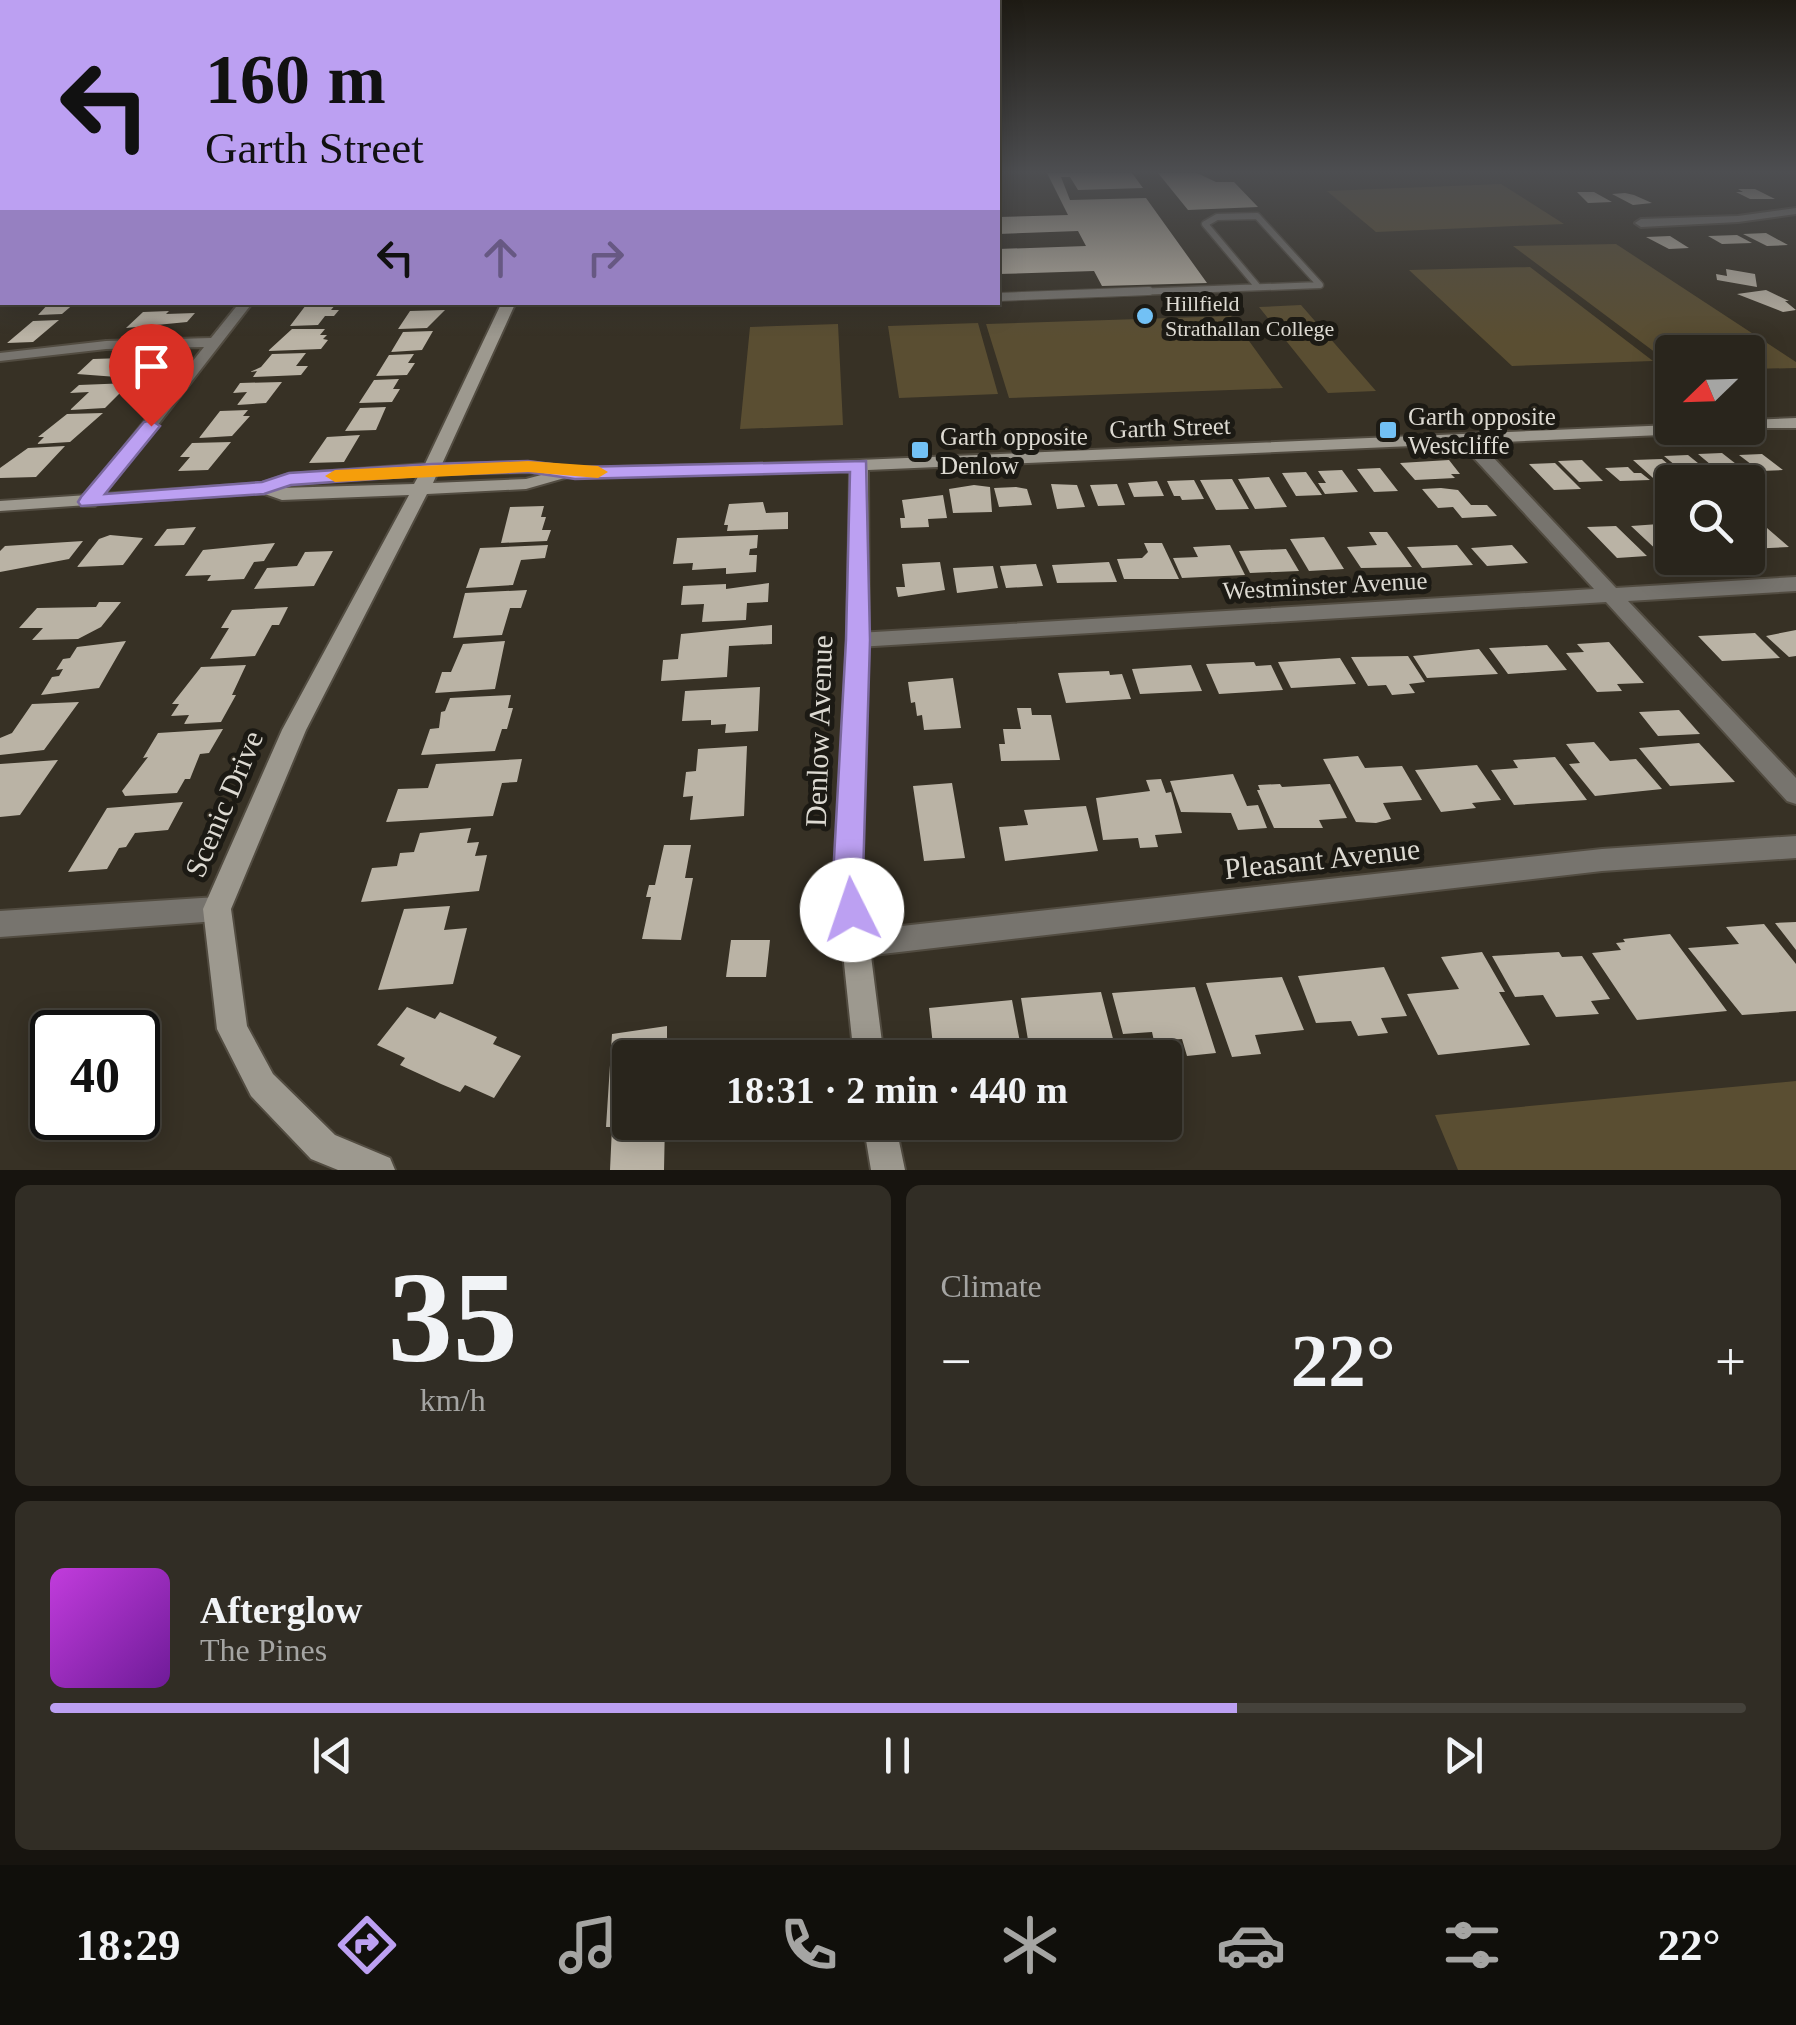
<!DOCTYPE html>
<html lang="en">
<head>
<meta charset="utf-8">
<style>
	body { margin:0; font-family:Georgia,serif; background:#312d25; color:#f1f3f6; height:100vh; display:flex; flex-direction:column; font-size:38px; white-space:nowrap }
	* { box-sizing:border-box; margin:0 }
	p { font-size:32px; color:#a5a5a3 }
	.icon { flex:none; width:55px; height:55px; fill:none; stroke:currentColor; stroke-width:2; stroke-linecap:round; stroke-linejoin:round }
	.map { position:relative; height:1170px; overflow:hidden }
	.sheet { display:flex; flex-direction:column; gap:15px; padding:15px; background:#17140f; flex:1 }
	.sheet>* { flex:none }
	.hud { position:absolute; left:0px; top:0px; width:1000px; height:305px; box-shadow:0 5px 25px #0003,0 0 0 2px #45423b; background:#bca0f2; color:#111; overflow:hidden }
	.needle { width:65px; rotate:247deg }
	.fabs { position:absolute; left:1655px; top:335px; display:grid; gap:20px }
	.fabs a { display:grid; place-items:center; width:110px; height:110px; border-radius:10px; background:#29251c; box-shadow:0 5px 25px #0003,0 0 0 2px #45423b; font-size:50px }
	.speed { position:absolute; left:30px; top:1010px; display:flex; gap:20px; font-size:50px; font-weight:700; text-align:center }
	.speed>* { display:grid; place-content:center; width:130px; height:130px; border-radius:50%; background:#29251c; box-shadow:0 5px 25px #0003,0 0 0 2px #45423b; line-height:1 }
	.speed .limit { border:5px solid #111; border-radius:15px; background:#fff; color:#111 }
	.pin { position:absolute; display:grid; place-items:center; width:85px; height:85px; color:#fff; margin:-102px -42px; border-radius:50% 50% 50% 0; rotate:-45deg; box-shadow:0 0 10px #0007 }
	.pin .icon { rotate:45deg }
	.me { position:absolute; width:110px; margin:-55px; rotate:356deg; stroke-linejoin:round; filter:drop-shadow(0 0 8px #0008) }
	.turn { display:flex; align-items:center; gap:35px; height:210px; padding:0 40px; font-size:45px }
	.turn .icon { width:130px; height:130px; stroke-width:2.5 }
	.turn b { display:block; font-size:70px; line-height:85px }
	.lanes { display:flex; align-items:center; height:95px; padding:0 40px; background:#0003; justify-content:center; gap:50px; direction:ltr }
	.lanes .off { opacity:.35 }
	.big { font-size:75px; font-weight:700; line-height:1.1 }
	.sheet .card { flex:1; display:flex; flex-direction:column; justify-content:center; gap:15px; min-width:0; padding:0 35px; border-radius:15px; background:#312d25 }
	.sheet .dial { align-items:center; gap:0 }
	.dial b { font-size:130px; line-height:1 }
	.song { display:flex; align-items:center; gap:30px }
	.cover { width:120px; height:120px; border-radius:15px; background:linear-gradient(135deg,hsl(290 70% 55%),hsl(280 70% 35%)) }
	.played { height:10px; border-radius:5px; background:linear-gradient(90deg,#bca0f2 70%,#45423b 70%) }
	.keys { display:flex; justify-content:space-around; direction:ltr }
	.heat { display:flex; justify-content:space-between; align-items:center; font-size:55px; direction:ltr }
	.sheet .tiles { flex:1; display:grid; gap:15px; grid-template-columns:1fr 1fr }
	.card:last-child { grid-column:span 2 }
	.trip { position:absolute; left:612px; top:1040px; width:570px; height:100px; border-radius:10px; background:#29251c; box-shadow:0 5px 25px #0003,0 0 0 2px #45423b; font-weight:700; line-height:100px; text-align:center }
	.tab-bar { display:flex; height:160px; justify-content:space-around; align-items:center; background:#100f0b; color:#a5a5a3 }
	.tab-bar .icon { width:70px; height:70px }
	.tab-bar .selected { color:#bca0f2 }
	.tab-bar b { font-size:45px; color:#f1f3f6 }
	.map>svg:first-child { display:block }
</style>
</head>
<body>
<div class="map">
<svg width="1796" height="1170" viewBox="0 0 1796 1170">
	<rect width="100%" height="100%" fill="#373125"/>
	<path fill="#5a4e32" d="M1501 184 1564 224 1376 232 1327 191Z
		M1616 244 1796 362V368L1748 369V352H1672V365L1513 246Z
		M1530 267 1653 361 1512 366 1409 270Z
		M1301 305 1376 391 1328 393 1259 307Z
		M1231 316 1283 388 1009 398 986 324Z
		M978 323 998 394 899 398 888 326Z
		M838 324 843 425 740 429 750 327Z
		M1796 1081V1170H1458L1435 1115Z"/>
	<path fill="#bab3a5" d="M1047 173H1132L1143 188 1078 190 1070 177H1061L1070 200 1146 198 1207 283 1102 286 1094 271 998 274V249L1086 246 1078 231 998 234V217L1068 215Z
		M1158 173H1197L1216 182H1234L1258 207 1188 210Z
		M1738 189H1755L1775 199H1750L1736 192H1743Z
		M1577 192H1594L1612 202 1588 203Z
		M1625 193 1634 195 1652 203 1633 205 1612 194Z
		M1766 233 1788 245 1767 246 1743 234Z
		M1737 235 1752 243 1722 244 1708 236Z
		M1670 236 1689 248 1669 249 1646 237Z
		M1726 269 1755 274 1757 287 1717 280 1716 274 1727 276Z
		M1766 290 1789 301H1785L1796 310 1783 312 1737 294Z
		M50 302H76L62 314 38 315Z
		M336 304 331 310H339L334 316H325L318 325 290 326 306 305Z
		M445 310 427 328 398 329 410 311Z
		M169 311 166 314 195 313 187 322 126 328 143 312Z
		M59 320 33 342 7 343 33 321Z
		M292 329H325L320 335H327L323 339 328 340 321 349 268 351Z
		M433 331 422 350 391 352 403 332Z
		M306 353 296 366H308L301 375 253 377 257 371 250 372 261 367 272 354Z
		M414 354 408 363H415L407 375 376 376 389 355Z
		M154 357 141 370 123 371 117 377 77 374 93 359Z
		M399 379 393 389H400L392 402 359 403 374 380Z
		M282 382 266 403 237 405 247 392 233 393 240 383Z
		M130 383 105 408 70 410 89 392 70 393 79 385Z
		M386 407 376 430 345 431 360 408Z
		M248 410 243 416H250L232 436 199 438 220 411Z
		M103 413 70 442 37 444 44 437H38L67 414Z
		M360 435 344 462 309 463 327 437Z
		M231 442 208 470 178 471 190 457H180L192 443Z
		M65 446 36 477 0 478V468L28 448Z
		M1722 453 1754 478 1729 480 1698 454Z
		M1762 454 1783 470 1760 471 1739 455Z
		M1688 455 1719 480 1694 481 1664 456Z
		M1662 459 1689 482 1662 486 1633 460Z
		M1449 460 1460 474H1451L1455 478 1415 480 1400 463Z
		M1582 460 1603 481 1579 482 1558 461Z
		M1555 463 1581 489 1554 490 1529 464Z
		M1628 467 1634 473H1641L1650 480 1620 481 1605 468Z
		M1380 468 1398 491 1374 492 1357 469Z
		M1342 470 1358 492 1325 494 1318 483H1326L1318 471Z
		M1306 472 1322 495 1296 496 1282 473Z
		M1269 477 1287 507 1255 509 1238 479Z
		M1232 479 1249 509 1216 510 1200 480Z
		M1194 480 1204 499 1182 500 1180 496H1174L1167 481Z
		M1157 481 1164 496 1134 497 1128 483Z
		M1051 484 1077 485 1085 507 1057 509Z
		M1117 484 1125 505 1098 506 1090 485Z
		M974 485 990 487 992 512 953 513 949 489Z
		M1016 487 1027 489 1032 505 999 507 994 488Z
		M1441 488 1458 490 1471 505H1487L1497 516 1462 518 1453 507 1438 508 1422 489Z
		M943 495 947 518 928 519 929 527 901 528 900 518H905L902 500Z
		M763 502 766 513 788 512V529L727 531 728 525H724L729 504Z
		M544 506 541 517H546L542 530H551L547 541 501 543 510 507Z
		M1659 524 1672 537V554L1662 555 1631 526Z
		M1616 526 1647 556 1617 558 1587 527Z
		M196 527 184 545 154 546 167 529Z
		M1767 528 1789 547 1748 549V529Z
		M1369 532H1387L1412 567 1361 568 1347 547 1377 545Z
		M110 535 143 538 123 565 77 567 99 539Z
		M758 535 757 548 750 549 749 555H757L756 572 726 574V568L692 570 693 563 673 564 677 538Z
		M1324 537 1344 569 1309 571 1290 539Z
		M83 541 69 559 0 572V551L5 546Z
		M275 543 264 561 254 562 244 579 207 581 211 575 185 576 203 550Z
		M1144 543H1162L1179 579H1124L1117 559 1142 558 1148 552Z
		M548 545 545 558 521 560 513 585 466 588 480 548Z
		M1230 545 1245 575 1182 578 1173 558 1198 557 1193 547Z
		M1457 545 1473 565 1422 568 1407 547Z
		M1512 545 1528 563 1487 566 1471 548Z
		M1286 549 1299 571 1250 573 1239 551Z
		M333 551 314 586 254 589 267 568 297 566 305 552Z
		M940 562 945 590 898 597 896 587H905L902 564Z
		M1109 562 1117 582 1057 583 1052 565Z
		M1036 564 1043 586 1006 588 1000 566Z
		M993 566 998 588 957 593 953 568Z
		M769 583 768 602 747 603 746 620 702 622 704 604 681 605 683 586 726 584V589Z
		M527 590 521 608H510L502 635 453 638 465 593Z
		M99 602H121L101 627 78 639 32 640 43 628H19L37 608 96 607Z
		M288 607 279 625H272L255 656 210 659 229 628H221L232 610Z
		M772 625V644L729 646 727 677 661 681 663 660 678 659 681 634Z
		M1796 630V656L1789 657 1766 636Z
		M1755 633 1780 658 1722 661 1698 636Z
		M126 641 99 688 41 695 52 677 59 676 63 669 56 670 63 659 70 658 77 647Z
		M505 641 495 689 435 693 442 672H451L463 644Z
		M1609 642 1644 683 1617 684 1622 691 1597 692 1566 653 1584 652 1577 644Z
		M1547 645 1567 670 1508 674 1489 648Z
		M1479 649 1498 674 1427 678 1413 656Z
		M1408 656 1425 682 1409 684 1415 693 1392 695 1386 685 1368 686 1351 657Z
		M1340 658 1356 684 1291 688 1278 662Z
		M1254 662 1256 666 1271 665 1283 690 1219 694 1206 664Z
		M246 665 232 695H236L221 722 184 724 189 715 171 716 179 704H172L201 667Z
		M1191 665 1202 691 1140 694 1132 669Z
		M1109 671 1110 675 1122 674 1131 699 1066 703 1058 673Z
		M953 678 961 728 924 730 922 715 917 716 915 702 911 703 908 682Z
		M760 687 758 731 725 733 726 724 711 725V720L682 721 685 691Z
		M511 695 508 708H513L507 729H502L495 751 421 755 430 729 439 728 441 712 445 711 450 698Z
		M79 702 44 750 0 755V738L12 733 32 704Z
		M1017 708H1031L1032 715H1051L1060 760 1001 761 999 744H1005L1003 729H1021Z
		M1679 710 1700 734 1658 736 1639 712Z
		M223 729 209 753 200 754 190 779H185L177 793 125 796 122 791 148 757 143 758 158 733Z
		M1594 742 1610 761 1636 759 1662 789 1595 796 1569 764 1580 763 1566 744Z
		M1699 743 1735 782 1670 786 1639 748Z
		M747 746 744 816 690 820 693 796 683 797 686 772 696 771 698 749Z
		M1358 756 1365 768 1402 766 1422 800 1383 803 1391 819 1376 823 1356 822 1323 759Z
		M1555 757 1587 800 1514 805 1491 770 1518 768 1513 760Z
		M522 759 517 782 502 783 493 816 386 822 398 789 428 788 436 764Z
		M58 760 20 815 0 817V764Z
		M1477 765 1501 800 1472 803 1476 808 1441 812 1415 770Z
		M1233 774 1247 806 1258 805 1267 828 1238 830 1231 813 1181 812 1170 781Z
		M1161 779 1166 793 1171 792 1182 833 1155 835 1158 847 1140 848 1138 838 1103 840 1096 798 1150 791 1146 780Z
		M952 783 965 858 924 861 913 786Z
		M1280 784 1282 787 1330 784 1347 818 1319 820 1323 828H1274L1257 790H1260L1258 785Z
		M183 802 168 830 135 833 126 847 119 848 107 869 68 872 107 808Z
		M1086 806 1098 851 1005 861 999 827 1028 825 1024 810Z
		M471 828 467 843 479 842 475 856 487 855 479 891 361 902 372 868 397 866 400 853 414 852 420 833Z
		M664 845H691L685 878H693L681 940 642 939 651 897H646L649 885H655Z
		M450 906 444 930 467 928 453 984 378 990 404 909Z
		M1796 922V950L1775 923Z
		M1764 924 1796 964V1011L1742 1015 1688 948 1739 944 1726 927Z
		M1670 934 1727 1011 1637 1020 1592 953 1621 950 1616 943 1625 942 1623 939Z
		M731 940H770L766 977H726Z
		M1482 952 1505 992H1499L1530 1045 1438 1055 1407 994 1459 989 1441 957Z
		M1559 952 1562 957 1582 956 1610 999 1591 1001 1599 1014 1556 1017 1543 995 1515 997 1492 956Z
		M1384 967 1407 1016 1381 1018 1388 1033 1358 1036 1351 1021 1316 1023 1298 976Z
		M1282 977 1304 1030 1255 1035 1261 1054 1232 1057 1206 983Z
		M1195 987 1216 1053 1187 1056 1182 1039 1154 1041 1152 1032 1123 1034 1112 993Z
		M1101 992 1118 1058H1031L1021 998Z
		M1012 1000 1023 1058H941L939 1045 933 1046 929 1008Z
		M407 1007 435 1019 440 1012 497 1037 493 1044 521 1056 494 1098 465 1085 460 1092 441 1084 400 1065 405 1058 377 1045Z
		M667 1026V1058H630V1122H665L664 1170H610L612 1127H606L612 1034Z"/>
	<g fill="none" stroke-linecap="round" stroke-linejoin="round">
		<g stroke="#524c41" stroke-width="9">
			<path id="lane-far1" d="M1082 294 1320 285 1257 216 1217 217 1205 224 1258 287"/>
		</g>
		<g stroke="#524c41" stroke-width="10">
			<path id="lane" d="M998 297 1149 291
				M795 302H853"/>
		</g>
		<g stroke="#524c41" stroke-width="4">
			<path id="street" d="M1796 208V214L1738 222 1641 227 1635 223 1641 219 1738 216Z
				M2 286V295L0 296V287Z
				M240 302H253L95 506H83L80 502 83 498 204 347 106 349 0 361V353L106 341 211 338Z
				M1467 435 1473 436 1616 588 1796 577V591L1628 601 1796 778V804L1787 801 1606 602 858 647 850 645 847 640 850 635 858 633 1594 589 1461 444 1459 440Z
				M1796 836V858L1602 871 856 957 846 953 842 944 846 935 856 931 1602 849Z
				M217 897 227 900 231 909 227 918 217 921 0 937V911Z"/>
		</g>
		<g stroke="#524c41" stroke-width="4">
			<path id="secondary" d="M0 173H2V177H0Z
				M502 302H516L442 464 528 462 575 468 789 463 1672 425V428H1715L1707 433 868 470 869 640 861 877 884 1058H854L835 877 847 640 850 471 568 477 526 489 427 494 306 730 231 909 247 1026 273 1074 335 1135 390 1158 395 1170H338L311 1159 251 1096 217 1029 203 909 282 730 409 495 282 500 262 493 0 511V501L262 483 289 474 425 464ZM528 472 545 474 526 479 433 483 437 474ZM419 475 414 484 280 488 291 484Z
				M1796 418V428H1742H1748V420Z
				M863 1122H895L905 1170H871Z"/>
		</g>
		<use href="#lane-far1" stroke="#77746e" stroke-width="6"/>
		<use href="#lane" stroke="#77746e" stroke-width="8"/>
		<use href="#street" fill="#77746e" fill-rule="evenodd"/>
		<use href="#secondary" fill="#9d998f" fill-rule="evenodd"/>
	</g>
	<linearGradient id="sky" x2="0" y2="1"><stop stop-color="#1e1b14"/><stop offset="0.51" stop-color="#4d4e51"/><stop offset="1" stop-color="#4d4e51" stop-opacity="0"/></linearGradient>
	<rect width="1796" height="337" fill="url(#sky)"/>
	<path fill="#bca0f2" stroke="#7a689d" stroke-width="2.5" d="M151 420 160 426 105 494 262 482 289 473 432 464 528 461 575 467 866 461 870 640 863 877 867 910 863 920 852 924 841 920 833 877 846 640 850 472 575 479 528 472 432 475 291 485 264 494 81 506 78 502 81 497 144 422Z"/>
	<path fill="#f59e0b" d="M528 461 598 466 608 472 598 478 528 472 335 482 325 476 335 470Z"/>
	<g fill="#72c1f5" stroke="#1c1a14" stroke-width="4">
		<circle cx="1145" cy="316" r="10"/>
		<rect x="1378" y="420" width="20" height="20" rx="5"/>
		<rect x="910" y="440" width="20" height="20" rx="5"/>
	</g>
	<g text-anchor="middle" stroke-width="10" stroke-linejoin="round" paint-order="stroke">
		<g font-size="22" fill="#dddad2" stroke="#1c1a14" text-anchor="start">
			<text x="1165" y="311">Hillfield<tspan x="1165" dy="25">Strathallan College</tspan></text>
		</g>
		<g font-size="25" fill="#dddad2" stroke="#1c1a14" text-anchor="start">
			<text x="1408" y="425">Garth opposite<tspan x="1408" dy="29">Westcliffe</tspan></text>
			<text x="940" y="445">Garth opposite<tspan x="940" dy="29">Denlow</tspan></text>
		</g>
		<g font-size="25" fill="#dddad2" stroke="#1c1a14">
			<text transform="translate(1170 427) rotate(-2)" y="9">Garth Street</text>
			<text transform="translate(1325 585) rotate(-3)" y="9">Westminster Avenue</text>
		</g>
		<g font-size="30" fill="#dddad2" stroke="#1c1a14">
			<text transform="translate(819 731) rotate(-88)" y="10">Denlow Avenue</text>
			<text transform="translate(224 804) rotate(-67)" y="10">Scenic Drive</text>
			<text transform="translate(1322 859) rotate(-6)" y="10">Pleasant Avenue</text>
		</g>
	</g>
</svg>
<div class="fabs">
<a><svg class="needle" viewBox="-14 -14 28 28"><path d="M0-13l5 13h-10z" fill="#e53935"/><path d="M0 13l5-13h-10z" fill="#a5a5a3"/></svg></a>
<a><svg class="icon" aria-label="search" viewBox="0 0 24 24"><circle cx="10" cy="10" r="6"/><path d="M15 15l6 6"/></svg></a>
</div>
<div class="speed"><div class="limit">40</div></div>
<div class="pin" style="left:151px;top:426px;background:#d93025"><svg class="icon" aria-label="arrive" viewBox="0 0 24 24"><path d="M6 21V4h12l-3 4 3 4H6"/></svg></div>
<svg class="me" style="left:852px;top:910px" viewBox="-20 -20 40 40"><circle r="19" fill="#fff"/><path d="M0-13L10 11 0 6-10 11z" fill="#bca0f2"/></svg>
<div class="trip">18:31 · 2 min · 440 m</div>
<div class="hud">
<div class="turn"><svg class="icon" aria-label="left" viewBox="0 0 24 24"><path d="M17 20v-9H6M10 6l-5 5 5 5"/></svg><div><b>160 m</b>Garth Street</div></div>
<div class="lanes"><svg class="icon" aria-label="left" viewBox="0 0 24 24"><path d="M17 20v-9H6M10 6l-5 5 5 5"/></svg><svg class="icon off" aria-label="ahead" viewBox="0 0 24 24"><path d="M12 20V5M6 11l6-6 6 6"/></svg><svg class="icon off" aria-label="right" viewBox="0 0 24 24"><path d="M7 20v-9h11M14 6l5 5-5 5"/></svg></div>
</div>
</div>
<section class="sheet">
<div class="tiles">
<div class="card dial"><b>35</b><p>km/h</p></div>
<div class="card"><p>Climate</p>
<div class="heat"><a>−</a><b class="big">22°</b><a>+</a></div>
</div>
<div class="card">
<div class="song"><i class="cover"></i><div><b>Afterglow</b><p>The Pines</p></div></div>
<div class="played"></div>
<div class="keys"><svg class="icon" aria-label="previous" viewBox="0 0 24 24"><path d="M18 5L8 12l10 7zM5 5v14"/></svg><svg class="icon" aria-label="pause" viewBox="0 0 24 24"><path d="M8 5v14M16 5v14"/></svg><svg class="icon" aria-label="next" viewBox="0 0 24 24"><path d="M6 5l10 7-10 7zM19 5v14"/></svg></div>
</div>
</div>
</section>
<nav class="tab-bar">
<b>18:29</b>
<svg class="icon selected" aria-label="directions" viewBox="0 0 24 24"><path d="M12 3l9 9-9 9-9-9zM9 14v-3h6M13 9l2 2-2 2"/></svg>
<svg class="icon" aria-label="music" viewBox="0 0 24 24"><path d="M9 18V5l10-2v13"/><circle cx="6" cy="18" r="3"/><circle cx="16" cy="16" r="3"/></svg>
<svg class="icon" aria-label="phone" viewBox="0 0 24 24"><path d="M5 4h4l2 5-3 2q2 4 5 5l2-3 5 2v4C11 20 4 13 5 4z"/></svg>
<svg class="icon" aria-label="climate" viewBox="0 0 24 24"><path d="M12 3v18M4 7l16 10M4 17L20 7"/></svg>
<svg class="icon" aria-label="car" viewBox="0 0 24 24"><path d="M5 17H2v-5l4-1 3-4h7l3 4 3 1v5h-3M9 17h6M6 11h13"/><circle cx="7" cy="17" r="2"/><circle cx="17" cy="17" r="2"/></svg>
<svg class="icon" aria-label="filters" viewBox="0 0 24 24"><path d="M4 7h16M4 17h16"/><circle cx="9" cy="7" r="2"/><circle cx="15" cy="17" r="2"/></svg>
<b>22°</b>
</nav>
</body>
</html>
